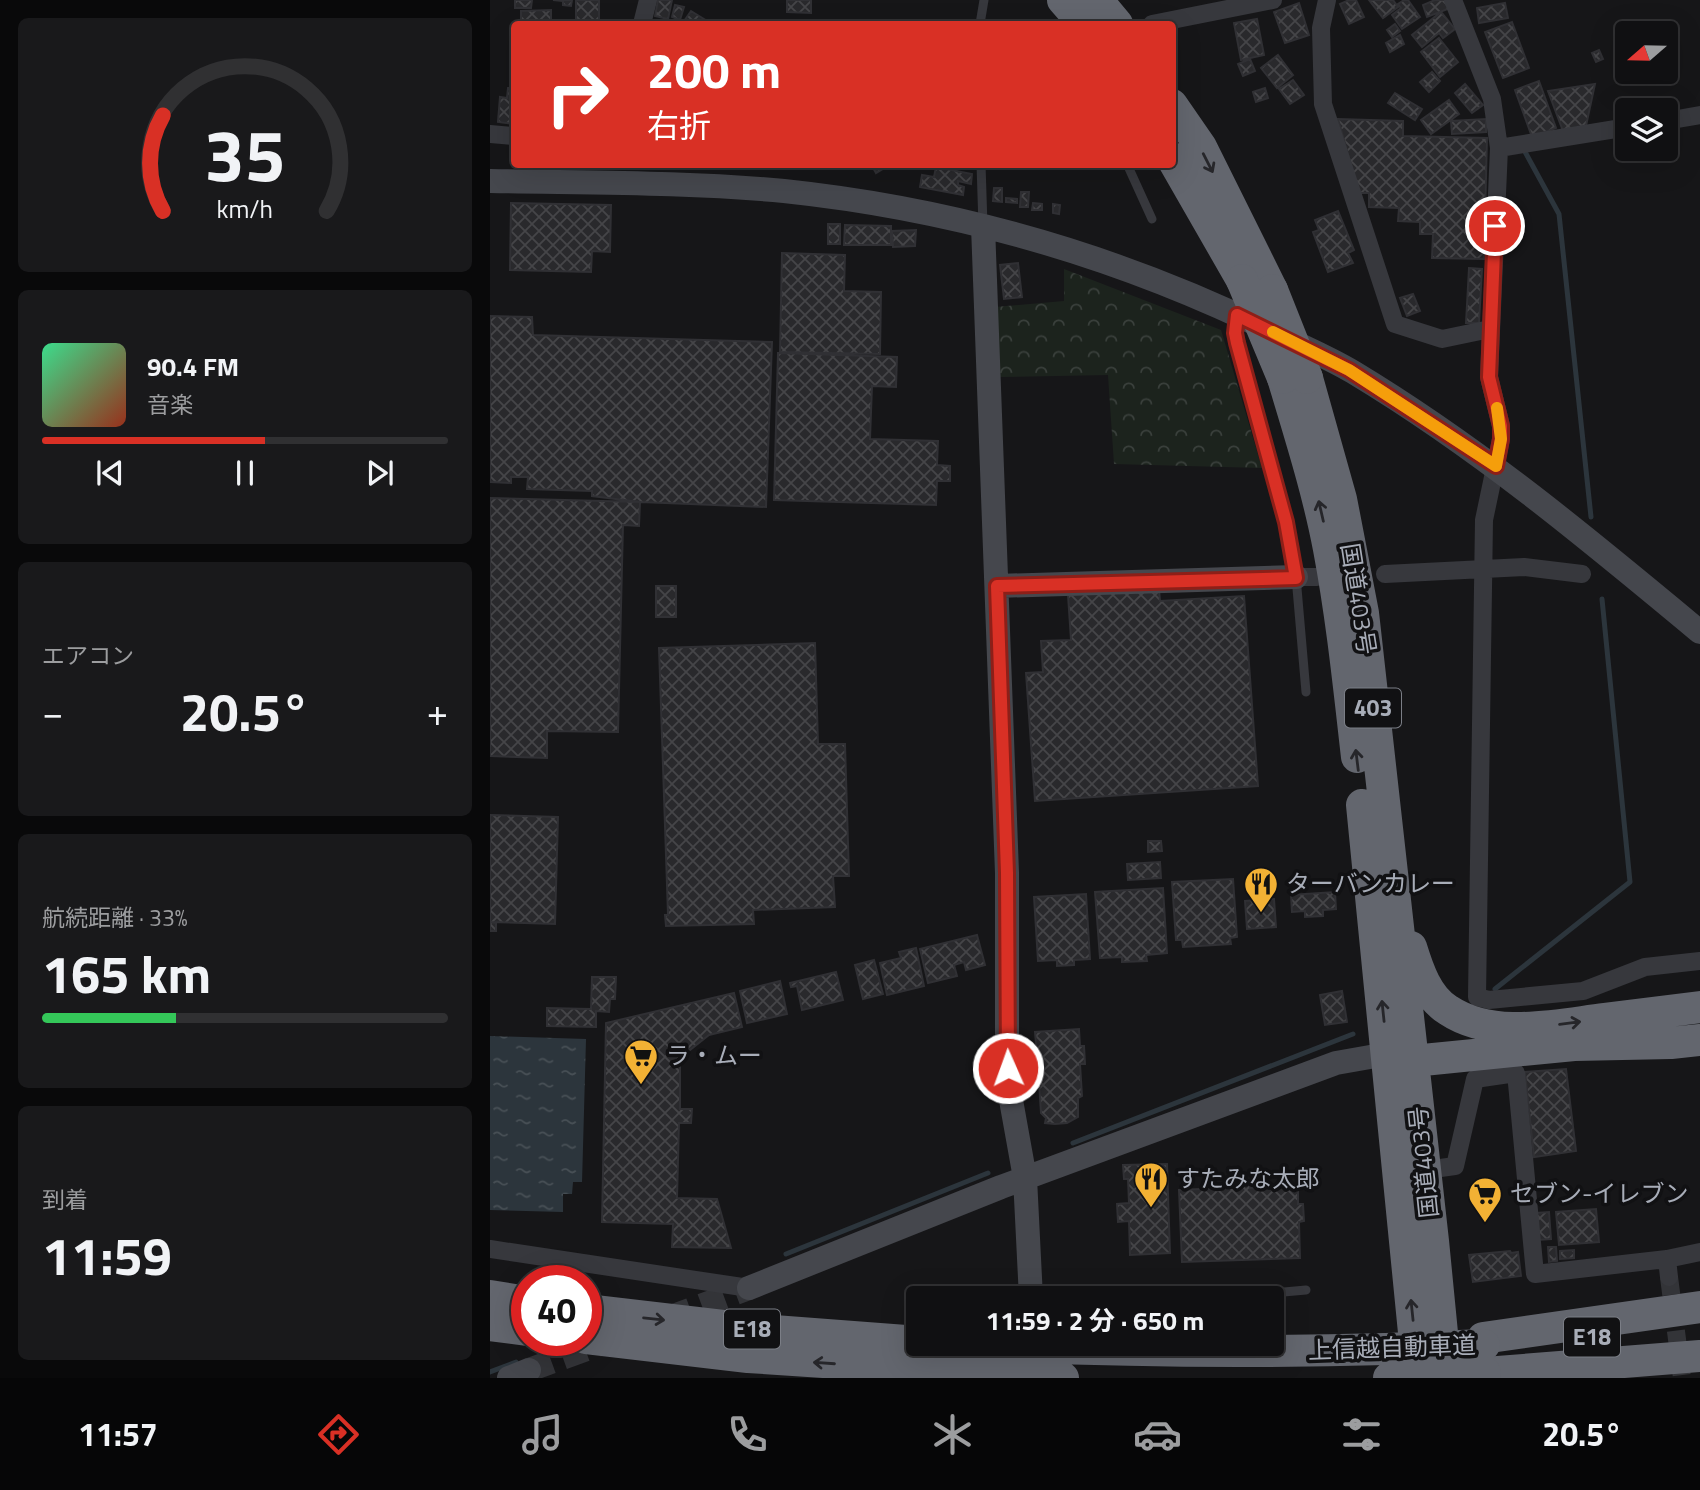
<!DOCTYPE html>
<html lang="ja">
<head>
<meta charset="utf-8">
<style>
	body { margin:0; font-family:"Titillium Web","Noto Sans JP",sans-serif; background:#19191b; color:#f1f3f6; height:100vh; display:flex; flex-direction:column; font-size:26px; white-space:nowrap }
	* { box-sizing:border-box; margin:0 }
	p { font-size:23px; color:#9c9d9f }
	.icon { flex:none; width:38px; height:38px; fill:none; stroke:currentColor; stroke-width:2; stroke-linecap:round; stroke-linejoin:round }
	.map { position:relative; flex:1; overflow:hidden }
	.drawer { display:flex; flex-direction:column; gap:18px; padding:18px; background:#09090a; width:490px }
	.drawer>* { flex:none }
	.top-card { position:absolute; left:21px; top:21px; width:665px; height:147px; border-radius:7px; box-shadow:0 7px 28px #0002,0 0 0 2px #303032; background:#d93025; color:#fff; overflow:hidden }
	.needle { width:46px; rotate:250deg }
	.fabs { position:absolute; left:1125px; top:21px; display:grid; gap:14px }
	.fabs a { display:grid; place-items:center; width:63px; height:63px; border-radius:7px; background:#101012; box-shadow:0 7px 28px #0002,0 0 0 2px #303032; font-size:35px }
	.speed { position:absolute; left:21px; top:1265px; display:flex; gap:14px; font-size:35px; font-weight:700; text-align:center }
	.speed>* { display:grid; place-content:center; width:91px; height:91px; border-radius:50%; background:#101012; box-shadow:0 7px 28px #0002,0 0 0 2px #303032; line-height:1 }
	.speed .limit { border:10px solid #d22; background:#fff; color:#111 }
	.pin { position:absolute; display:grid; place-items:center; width:60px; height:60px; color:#fff; margin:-30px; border:4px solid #fff; border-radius:50%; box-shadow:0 2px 7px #0007 }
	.me { position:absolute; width:77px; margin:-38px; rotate:358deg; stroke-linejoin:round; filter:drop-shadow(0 0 5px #0008) }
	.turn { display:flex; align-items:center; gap:24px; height:147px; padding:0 21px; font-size:32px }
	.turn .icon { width:91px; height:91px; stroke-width:2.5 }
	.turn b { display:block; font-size:49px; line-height:60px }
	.big { font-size:52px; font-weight:700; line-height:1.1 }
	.drawer .tile { flex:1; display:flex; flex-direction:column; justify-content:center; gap:10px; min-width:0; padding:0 24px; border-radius:10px; background:#19191b }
	.drawer .dial { align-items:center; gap:0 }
	.dial svg { height:182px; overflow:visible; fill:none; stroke:#303032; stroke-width:7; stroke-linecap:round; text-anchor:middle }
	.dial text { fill:#f1f3f6; stroke:none }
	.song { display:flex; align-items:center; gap:21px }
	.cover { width:84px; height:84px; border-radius:10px; background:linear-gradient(135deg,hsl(150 70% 55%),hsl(10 70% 35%)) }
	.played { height:7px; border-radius:4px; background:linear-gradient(90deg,#d93025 55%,#303032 55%) }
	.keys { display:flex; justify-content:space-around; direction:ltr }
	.heat { display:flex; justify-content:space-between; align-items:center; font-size:38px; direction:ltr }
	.charge { height:10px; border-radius:5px; background:linear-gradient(90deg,#34c759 33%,#303032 0) }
	.trip { position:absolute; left:416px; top:1286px; width:378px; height:70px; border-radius:7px; background:#101012; box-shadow:0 7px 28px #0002,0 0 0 2px #303032; font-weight:700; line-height:70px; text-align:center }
	.dock { display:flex; height:112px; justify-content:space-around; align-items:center; background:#060607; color:#9c9d9f }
	.dock .icon { width:49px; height:49px }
	.dock .active { color:#d93025 }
	.dock b { font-size:32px; color:#f1f3f6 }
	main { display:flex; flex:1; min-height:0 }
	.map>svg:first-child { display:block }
</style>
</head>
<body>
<main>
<section class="drawer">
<div class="tile dial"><svg viewBox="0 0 100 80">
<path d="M14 69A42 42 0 1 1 86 69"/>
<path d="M14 69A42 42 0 0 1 14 27" stroke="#d93025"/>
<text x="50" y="56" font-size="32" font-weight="700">35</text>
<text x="50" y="72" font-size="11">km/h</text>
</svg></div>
<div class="tile">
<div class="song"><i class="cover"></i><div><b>90.4 FM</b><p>音楽</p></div></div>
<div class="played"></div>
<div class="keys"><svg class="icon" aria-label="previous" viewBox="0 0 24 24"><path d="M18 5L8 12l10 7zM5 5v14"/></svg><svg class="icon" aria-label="pause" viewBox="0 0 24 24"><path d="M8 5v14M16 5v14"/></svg><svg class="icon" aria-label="next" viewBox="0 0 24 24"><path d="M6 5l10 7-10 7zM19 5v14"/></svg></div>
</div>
<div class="tile"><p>エアコン</p>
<div class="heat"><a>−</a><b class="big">20.5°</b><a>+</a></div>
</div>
<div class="tile"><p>航続距離 · 33%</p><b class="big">165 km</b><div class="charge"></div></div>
<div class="tile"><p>到着</p><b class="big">11:59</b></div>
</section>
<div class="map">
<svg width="1210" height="1378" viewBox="0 0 1210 1378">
	<defs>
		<pattern id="forest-crowns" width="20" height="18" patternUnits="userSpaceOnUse" patternTransform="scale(1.75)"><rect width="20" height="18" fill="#1c231d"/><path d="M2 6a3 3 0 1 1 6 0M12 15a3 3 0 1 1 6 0" fill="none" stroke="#3a403c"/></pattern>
		<pattern id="water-ripples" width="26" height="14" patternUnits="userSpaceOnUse" patternTransform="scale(1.75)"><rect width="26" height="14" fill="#2c353c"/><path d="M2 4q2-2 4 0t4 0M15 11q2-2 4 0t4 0" fill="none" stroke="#485056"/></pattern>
		<pattern id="building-cross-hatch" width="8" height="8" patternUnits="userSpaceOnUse" patternTransform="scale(1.75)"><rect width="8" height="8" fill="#29292c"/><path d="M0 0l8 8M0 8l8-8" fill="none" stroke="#454548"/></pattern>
	</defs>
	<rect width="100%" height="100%" fill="#161618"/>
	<path fill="url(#forest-crowns)" d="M574 269 731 330 772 468 624 464 618 375 508 377 505 307 574 301Z"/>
	<path fill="url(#water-ripples)" d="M0 1036 96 1039 92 1182H83L82 1194H73V1212L0 1210Z"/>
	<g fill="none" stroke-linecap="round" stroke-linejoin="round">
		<path stroke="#2c353c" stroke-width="5" d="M1034 150 1069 214 1101 517
			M1005 989 1140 882 1112 599
			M583 1143 863 1034
			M296 1254 498 1173
			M0 1372 26 1362"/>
	</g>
	<path fill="url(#building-cross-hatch)" stroke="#303034" stroke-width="2" d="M25 0H42L41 8H25Z
		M63 0H82L81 6 73 5V1Z
		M86 0H109V21H86Z
		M168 0H182L178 19 165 16Z
		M297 0H321V13L297 12Z
		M859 0H866L874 17 859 24 850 4Z
		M879 0H903L908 7 893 18Z
		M914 0H918L930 17 912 29 902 15 911 8 908 4Z
		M945 0H960L963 7 937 17 933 5Z
		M809 3 819 35 795 43 784 12Z
		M1015 3 1018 18 989 23 987 8Z
		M185 5 194 7 190 20 182 17Z
		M61 10V24H31V11Z
		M201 11 222 24H192Z
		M951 12 965 29 953 38 949 33 932 47 922 35Z
		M767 19 774 55 751 60 744 23Z
		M1022 22 1039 68 1013 78 995 32Z
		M905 24 910 31 902 37 897 30Z
		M910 35 914 44 900 52 896 43Z
		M949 38 968 62 950 77 931 52Z
		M1109 50 1113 59 1106 62 1102 53Z
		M788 55 803 75 787 88 771 68Z
		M760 59 765 71 753 76 748 64Z
		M942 72 950 81 939 92 930 82Z
		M803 80 814 95 800 104 789 89Z
		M1049 81 1066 128 1042 137 1025 90Z
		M975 84 993 105 982 113 965 93Z
		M1105 84 1096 126 1073 131 1058 91Z
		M18 88H24V124L8 122 10 97 17 98Z
		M775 88 778 98 766 102 763 92Z
		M905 93 932 109 925 120 898 103Z
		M959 100 969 114 941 134 931 120Z
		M848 119 913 121V136L997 138 994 259 942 258 943 234H930V222L908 221 909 208 879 207V193H869Z
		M996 119V132L962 134 961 121Z
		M381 164H401L386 173Z
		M446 167 482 174 481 184 468 181V185L474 187 473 195 430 187 432 175 444 177Z
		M504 188H512V202L503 201Z
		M531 192H539L538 207H530Z
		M516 198 527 199V203L516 202Z
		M21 203 121 205 120 252 102 251 101 272 20 270Z
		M543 203 552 204V210H542Z
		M563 204 570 205 569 214 563 213Z
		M848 211 864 250 858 253 863 263 838 272 823 232 829 230 825 220Z
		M338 224H350V244H338Z
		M355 225 401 226V245H354Z
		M426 230 425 246 403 247 402 231Z
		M292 253 355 255 354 291 391 292 390 354 290 352Z
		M528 263 532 297 514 299 510 265Z
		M979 268 992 269 989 323H976Z
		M923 294 930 311 917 316 910 298Z
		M0 316 42 317 43 335 282 342 276 507 150 502 102 496V491L37 489 38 477H21V483L0 482Z
		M288 353 407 357 406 387 382 386 380 439 448 441 447 465 460 466V481H447L446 505 284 500Z
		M0 498 150 502 149 526 133 525 128 732 57 731V758L0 756Z
		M166 586H186V617H166Z
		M669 589 670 601 754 596 768 786 545 801 536 673 553 672 551 641 581 640 578 595Z
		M325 643 328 744H355L359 876H343L345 907 263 910 264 924 176 926 175 915H178L169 648Z
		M0 815 68 817 65 924 0 922Z
		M658 841H671L672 851 658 852Z
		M670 862 671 878 638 880 637 864Z
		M743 879 747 937 740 938 741 944 693 947 692 940H686L682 882Z
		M673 888 677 953 656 955 657 961 632 962V957L610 958 605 892Z
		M845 892 846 909 833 910V916L815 917V911L802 912 801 895Z
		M596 894 600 959 584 960V965L567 966V960L548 961 544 897Z
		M784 899 786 927 757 929 755 901Z
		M0 922 6 923V931H0Z
		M487 935 495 965 476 970 474 962 464 965 467 976 438 983 430 949Z
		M426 948 434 986 397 995 390 963 411 958 409 952Z
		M384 960 393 994 373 999 365 965Z
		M346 972 353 1000 312 1010 307 986 301 987 300 983Z
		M102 977H126L125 999H120L119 1012 106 1011V1027L57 1026V1008L101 1009Z
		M290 981 297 1014 257 1023 250 991Z
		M852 991 857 1022 835 1025 830 995Z
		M244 993 252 1027 219 1035 190 1058V1109H202L201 1123H189L187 1198 227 1199 241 1248 182 1247 183 1224 112 1222 116 1023Z
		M589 1029 590 1046H594L595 1064H590L592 1096 588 1098V1117L577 1123 565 1124 555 1123 556 1118 551 1113 549 1082H545L544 1068H548L545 1032Z
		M1076 1069 1086 1151 1044 1157 1035 1072Z
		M677 1164 680 1253 640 1255 639 1221 628 1222 627 1204 639 1203 638 1179H634L633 1165Z
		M734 1179H759L760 1188 808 1186V1204H813L814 1221 809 1222 810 1258 692 1262 689 1190 734 1188Z
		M1106 1209 1109 1242 1069 1245 1066 1212Z
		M1059 1212 1061 1239 1048 1240 1046 1213Z
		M1058 1247H1066L1067 1261 1059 1262Z
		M1084 1250V1258L1070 1259V1251Z
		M1020 1251 1021 1253 1028 1252 1031 1276 983 1282 979 1255Z"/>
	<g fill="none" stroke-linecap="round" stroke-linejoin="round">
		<path stroke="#333438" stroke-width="18" stroke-dasharray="18 9" stroke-linecap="butt" d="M1179 1277 1192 1378"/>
		<path stroke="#333438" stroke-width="24" stroke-dasharray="24 12" stroke-linecap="butt" d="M178 1318 259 1288
			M39 1370 121 1340"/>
		<path stroke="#37383d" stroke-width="9" d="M490 24 494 0
			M491 164 493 226
			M637 164 662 219
			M747 317 745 333 747 343 796 522 806 577 816 692
			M660 1298 760 1295 816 1290"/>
		<path stroke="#37383d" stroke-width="18" d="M837 0 831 28 833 104 905 324 952 339 1000 329
			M963 0 1002 99 1009 148 999 377 1011 426V439L994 520 987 997 999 1000 1093 991 1155 967 1210 961
			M152 24 158 0
			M662 24 783 0
			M1176 121 1210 115
			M0 134 24 136
			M1009 148 1138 127
			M895 574 1034 567 1092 574
			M806 577H827
			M936 1170 965 1166 985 1079 1026 1073 1045 1274 1177 1259 1210 1252
			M0 1249 259 1288
			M1177 1259 1179 1277"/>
		<path stroke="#45474d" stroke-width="24" d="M0 181C98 183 196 182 294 191 465 209 631 257 785 333 811 346 838 357 863 372 989 448 1097 538 1210 632
			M493 226 517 873V1047L519 1089 535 1178 541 1298
			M507 586 806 577
			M259 1288 511 1187 846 1063 897 1054
			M19 1378 39 1370"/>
		<path stroke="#63666e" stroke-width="32" d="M573 0 594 24
			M607 0 627 24
			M682 105 711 147 782 290
			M682 158 752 280
			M793 378C810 435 828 491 839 549 852 618 859 687 867 757
			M817 378 851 499 873 613 943 1241 956 1374
			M872 805 928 1373
			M921 947C928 970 937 997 958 1010 1003 1040 1065 1025 1115 1019 1146 1015 1178 1011 1210 1007
			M905 1056 923 1061 1084 1045 1181 1043 1210 1040
			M0 1296 37 1302
			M96 1310 259 1329 429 1342
			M0 1325 37 1330
			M96 1338 258 1357 573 1378
			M993 1338 1210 1307
			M468 1344C611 1351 753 1353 896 1349
			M995 1373 1210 1356"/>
		<path stroke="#63666e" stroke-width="32" d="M752 280 793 378
			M782 290 817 378
			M896 1349 994 1345
			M899 1378 995 1373"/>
	</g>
	<defs><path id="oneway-shaft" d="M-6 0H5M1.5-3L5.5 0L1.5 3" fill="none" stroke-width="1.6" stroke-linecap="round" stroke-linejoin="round" transform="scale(1.75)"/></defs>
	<g stroke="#26262a">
		<use href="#oneway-shaft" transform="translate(718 163) rotate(63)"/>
		<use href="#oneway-shaft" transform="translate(831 511) rotate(-103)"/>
		<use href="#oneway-shaft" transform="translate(867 760) rotate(-97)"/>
		<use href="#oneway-shaft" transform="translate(893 1011) rotate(-96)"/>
		<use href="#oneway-shaft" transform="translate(1080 1023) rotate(-7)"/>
		<use href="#oneway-shaft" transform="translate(922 1310) rotate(-96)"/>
		<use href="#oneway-shaft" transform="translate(164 1319) rotate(6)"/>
		<use href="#oneway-shaft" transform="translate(334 1363) rotate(-176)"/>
	</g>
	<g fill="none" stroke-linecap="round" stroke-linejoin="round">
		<g stroke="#8d1f18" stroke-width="18">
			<path id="route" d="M518 1068 517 873 507 586 806 578 796 522 747 343 745 333 747 315 859 370 1006 466 1011 439V426L999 377 1005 226"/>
		</g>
		<use href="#route" stroke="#d93025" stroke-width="12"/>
		<path stroke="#f59e0b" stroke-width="12" d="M783 332 859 370 1006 466 1011 439 1007 408"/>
	</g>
	<defs>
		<g id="restaurant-pin" transform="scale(1.75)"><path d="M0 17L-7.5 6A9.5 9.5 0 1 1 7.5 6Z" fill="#f2b134" stroke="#111113"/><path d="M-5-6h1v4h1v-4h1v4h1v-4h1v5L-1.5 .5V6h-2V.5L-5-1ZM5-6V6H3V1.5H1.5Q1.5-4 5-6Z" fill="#111"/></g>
		<g id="supermarket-pin" transform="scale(1.75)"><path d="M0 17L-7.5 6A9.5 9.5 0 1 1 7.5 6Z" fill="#f2b134" stroke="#111113"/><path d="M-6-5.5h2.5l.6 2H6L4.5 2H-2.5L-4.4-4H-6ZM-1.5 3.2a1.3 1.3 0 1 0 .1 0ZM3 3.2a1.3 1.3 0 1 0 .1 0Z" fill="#111"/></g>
	</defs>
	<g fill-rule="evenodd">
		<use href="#restaurant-pin" x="771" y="884"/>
		<use href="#supermarket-pin" x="151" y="1056"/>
		<use href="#restaurant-pin" x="661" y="1179"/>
		<use href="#supermarket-pin" x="995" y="1194"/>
	</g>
	<g text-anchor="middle" stroke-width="7" stroke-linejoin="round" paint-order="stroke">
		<g fill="#111113" stroke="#7b7e86" stroke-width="2">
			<rect x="855" y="688.5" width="56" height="39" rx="5"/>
			<rect x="234" y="1309.5" width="56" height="39" rx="5"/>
			<rect x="1074" y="1317.5" width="56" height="39" rx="5"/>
		</g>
		<g font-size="23" font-weight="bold" fill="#a8adb8">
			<text x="883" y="716">403</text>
			<text x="262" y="1337">E18</text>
			<text x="1102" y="1345">E18</text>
		</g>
		<g font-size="24" fill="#a8adb8" stroke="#111113">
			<text transform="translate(868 599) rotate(81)" y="8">国道403号</text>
			<text transform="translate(934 1162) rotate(-96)" y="8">国道403号</text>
			<text transform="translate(902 1348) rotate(-2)" y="8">上信越自動車道</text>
		</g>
		<g font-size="24" fill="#a8adb8" stroke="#111113" text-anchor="start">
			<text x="796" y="892">ターバンカレー</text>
			<text x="176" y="1064">ラ・ムー</text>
			<text x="686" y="1187">すたみな太郎</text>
			<text x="1020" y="1202">セブン-イレブン</text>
		</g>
	</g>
</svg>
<div class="fabs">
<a><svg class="needle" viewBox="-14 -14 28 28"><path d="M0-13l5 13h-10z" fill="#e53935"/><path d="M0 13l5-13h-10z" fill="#9c9d9f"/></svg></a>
<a><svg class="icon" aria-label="layers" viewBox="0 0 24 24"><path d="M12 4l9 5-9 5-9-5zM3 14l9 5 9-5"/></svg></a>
</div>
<div class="speed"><div class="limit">40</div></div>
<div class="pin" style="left:1005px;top:226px;background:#d93025"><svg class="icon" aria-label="arrive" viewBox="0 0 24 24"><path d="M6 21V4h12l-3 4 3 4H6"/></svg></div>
<svg class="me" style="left:518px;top:1068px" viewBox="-20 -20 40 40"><circle r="17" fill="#d93025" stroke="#fff" stroke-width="3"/><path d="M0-11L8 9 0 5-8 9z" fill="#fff"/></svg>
<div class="trip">11:59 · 2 分 · 650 m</div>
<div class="top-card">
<div class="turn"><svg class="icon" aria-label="right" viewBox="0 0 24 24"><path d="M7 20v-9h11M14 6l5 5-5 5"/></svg><div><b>200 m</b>右折</div></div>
</div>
</div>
</main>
<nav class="dock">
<b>11:57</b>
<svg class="icon active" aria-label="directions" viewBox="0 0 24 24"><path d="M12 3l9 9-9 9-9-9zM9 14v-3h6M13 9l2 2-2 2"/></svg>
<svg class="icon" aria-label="music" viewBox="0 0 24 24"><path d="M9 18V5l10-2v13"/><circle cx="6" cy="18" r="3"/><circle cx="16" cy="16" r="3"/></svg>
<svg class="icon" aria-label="phone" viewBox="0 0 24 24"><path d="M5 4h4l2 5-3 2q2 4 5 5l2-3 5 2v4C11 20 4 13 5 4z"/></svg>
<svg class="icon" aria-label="climate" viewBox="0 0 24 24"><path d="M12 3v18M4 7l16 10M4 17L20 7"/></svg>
<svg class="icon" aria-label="car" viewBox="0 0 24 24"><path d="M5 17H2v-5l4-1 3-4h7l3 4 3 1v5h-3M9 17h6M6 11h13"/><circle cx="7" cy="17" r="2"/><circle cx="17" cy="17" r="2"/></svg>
<svg class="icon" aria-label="filters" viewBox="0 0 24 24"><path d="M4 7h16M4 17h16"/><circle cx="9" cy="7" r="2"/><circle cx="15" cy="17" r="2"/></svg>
<b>20.5°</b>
</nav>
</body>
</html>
